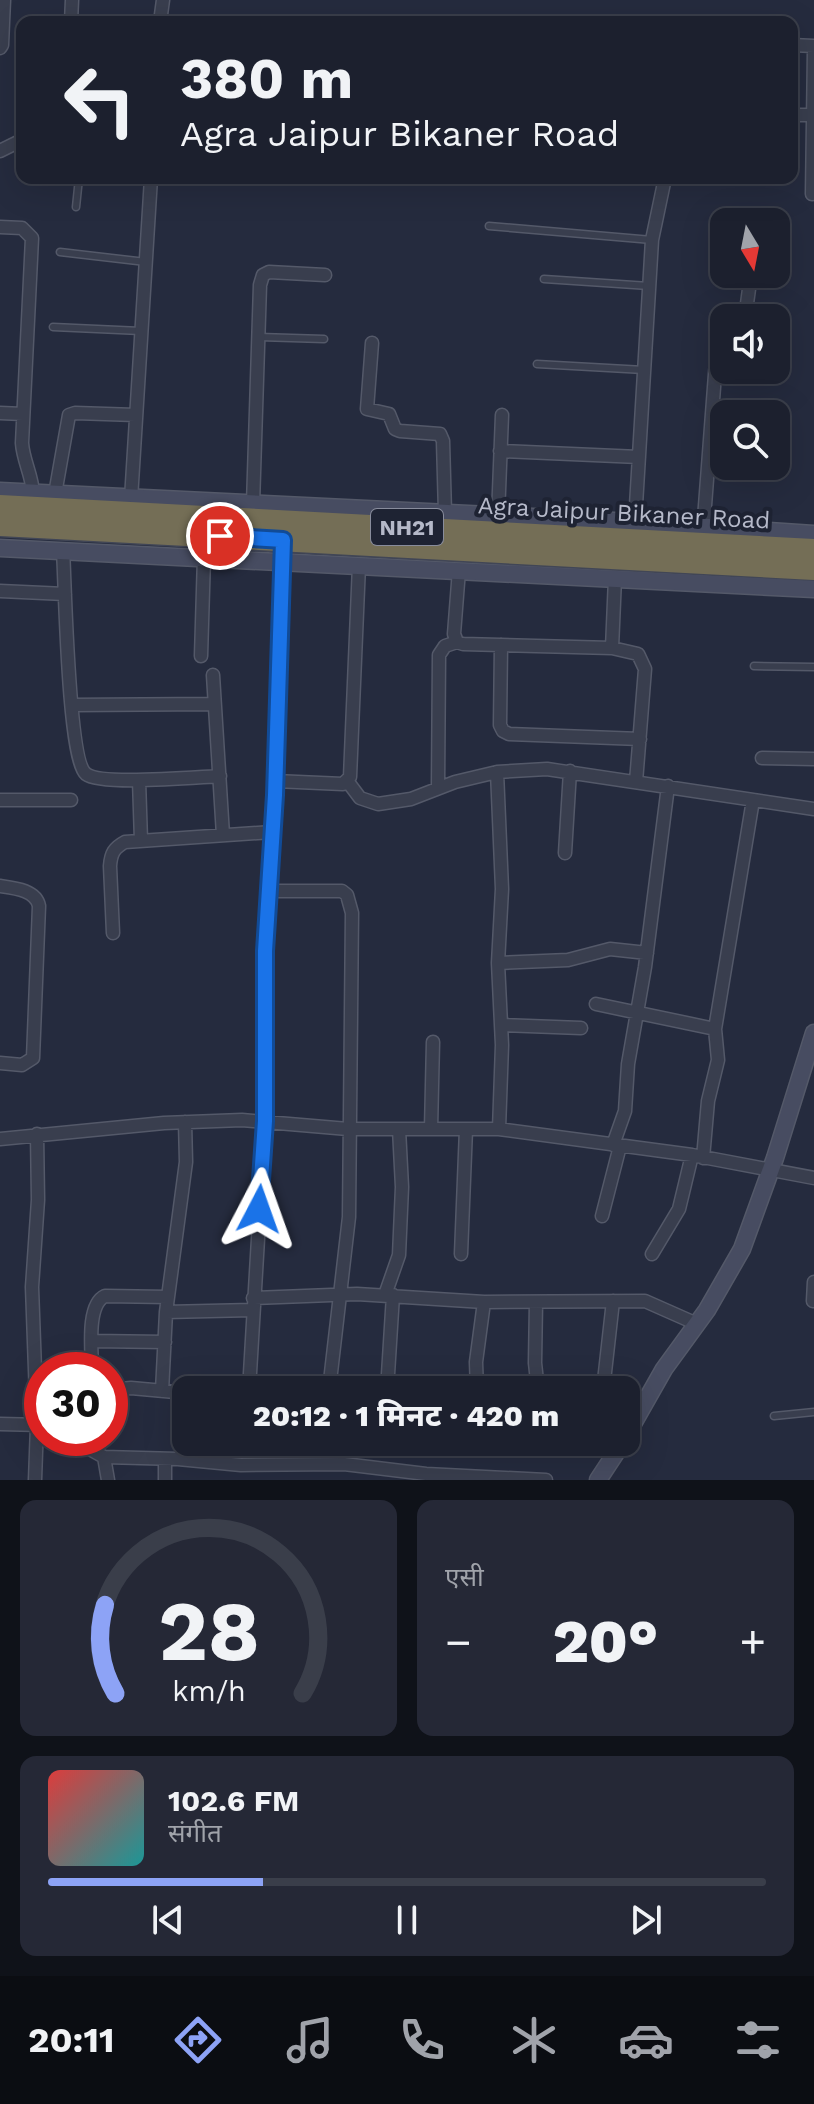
<!DOCTYPE html>
<html lang="hi">
<head>
<meta charset="utf-8">
<style>
	body { margin:0; font-family:"Work Sans","Noto Sans Devanagari",sans-serif; background:#252836; color:#f1f3f6; height:100vh; display:flex; flex-direction:column; font-size:30px; white-space:nowrap }
	* { box-sizing:border-box; margin:0 }
	p { font-size:26px; color:#a0a3aa }
	.icon { flex:none; width:44px; height:44px; fill:none; stroke:currentColor; stroke-width:2; stroke-linecap:round; stroke-linejoin:round }
	.map { position:relative; height:1480px; overflow:hidden }
	.sheet { display:flex; flex-direction:column; gap:20px; padding:20px; background:#0f1219; flex:1 }
	.sheet>* { flex:none }
	.hud { position:absolute; left:16px; top:16px; width:782px; height:168px; border-radius:16px; box-shadow:0 8px 32px #0002,0 0 0 2px #3a3e4a; background:#1c202e; color:#f1f3f6; overflow:hidden }
	.needle { width:52px; rotate:170deg }
	.controls { position:absolute; left:710px; top:208px; display:grid; gap:16px }
	.controls a { display:grid; place-items:center; width:80px; height:80px; border-radius:16px; background:#1c202e; box-shadow:0 8px 32px #0002,0 0 0 2px #3a3e4a; font-size:40px }
	.speed { position:absolute; left:24px; top:1352px; display:flex; gap:16px; font-size:40px; font-weight:700; text-align:center }
	.speed>* { display:grid; place-content:center; width:104px; height:104px; border-radius:50%; background:#1c202e; box-shadow:0 8px 32px #0002,0 0 0 2px #3a3e4a; line-height:1 }
	.speed .limit { border:12px solid #d22; background:#fff; color:#111 }
	.pin { position:absolute; display:grid; place-items:center; width:68px; height:68px; color:#fff; margin:-34px; border:4px solid #fff; border-radius:50%; box-shadow:0 2px 8px #0007 }
	.me { position:absolute; width:88px; margin:-44px; rotate:4deg; stroke-linejoin:round; filter:drop-shadow(0 0 6px #0008) }
	.turn { display:flex; align-items:center; gap:28px; height:168px; padding:0 32px; font-size:36px }
	.turn .icon { width:104px; height:104px; stroke-width:2.5 }
	.turn b { display:block; font-size:56px; line-height:68px }
	.big { font-size:60px; font-weight:800; line-height:1.1 }
	.sheet .widget { flex:1; display:flex; flex-direction:column; justify-content:center; gap:12px; min-width:0; padding:0 28px; border-radius:16px; background:#252836 }
	.sheet .dial { align-items:center; gap:0 }
	.dial svg { height:208px; overflow:visible; fill:none; stroke:#3a3e4a; stroke-width:7; stroke-linecap:round; text-anchor:middle }
	.dial text { fill:#f1f3f6; stroke:none }
	.song { display:flex; align-items:center; gap:24px }
	.cover { width:96px; height:96px; border-radius:12px; background:linear-gradient(135deg,hsl(0 70% 55%),hsl(180 70% 35%)) }
	.played { height:8px; border-radius:4px; background:linear-gradient(90deg,#8da3f6 30%,#3a3e4a 30%) }
	.keys { display:flex; justify-content:space-around; direction:ltr }
	.heat { display:flex; justify-content:space-between; align-items:center; font-size:44px; direction:ltr }
	.sheet .tiles { flex:1; display:grid; gap:20px; grid-template-columns:1fr 1fr }
	.widget:last-child { grid-column:span 2 }
	.trip { position:absolute; left:172px; top:1376px; width:468px; height:80px; border-radius:16px; background:#1c202e; box-shadow:0 8px 32px #0002,0 0 0 2px #3a3e4a; font-weight:800; line-height:80px; text-align:center }
	.tab-bar { display:flex; height:128px; justify-content:space-around; align-items:center; background:#0b0d12; color:#a0a3aa }
	.tab-bar .icon { width:56px; height:56px }
	.tab-bar .active { color:#8da3f6 }
	.tab-bar b { font-size:36px; color:#f1f3f6 }
	.map>svg:first-child { display:block }
</style>
</head>
<body>
<div class="map">
<svg width="814" height="1480" viewBox="0 0 814 1480">
	<rect width="100%" height="100%" fill="#252b3e"/>
	<g fill="none" stroke-linecap="round" stroke-linejoin="round">
		<g stroke="#545969" stroke-width="9">
			<path id="lane" d="M76 207 79 178
				M489 226 652 240
				M60 252 146 262
				M544 279 649 286
				M53 327 141 331
				M259 337 324 339
				M537 364 644 370
				M754 666 814 667
				M774 1416 814 1412"/>
		</g>
		<g stroke="#545969" stroke-width="15">
			<path id="street" d="M71 22 72 0
				M160 22 163 0
				M792 45 814 46
				M0 48 2 45 4 0
				M792 115H813
				M0 151 18 142
				M812 194 814 50
				M0 227 22 228 32 238 22 443C23 460 32 475 33 493
				M745 318 749 289
				M372 343 367 409 389 414 395 429 400 431 440 434 443 441 445 513
				M0 413 23 414
				M500 451 639 457
				M55 494 69 415 75 413 136 415
				M131 499 151 178
				M253 504 260 285 263 275 269 272 325 275
				M498 516 502 415
				M635 522 652 240 665 178
				M703 532 716 361 724 355
				M63 550C65 582 68 760 86 774 101 786 197 777 220 776
				M459 570 454 634 457 642 463 644 612 648 638 654 645 669 636 782
				M0 591 65 594
				M501 645 500 725 503 731 509 734 640 739
				M612 648 615 578
				M201 656 204 557
				M213 675 223 835
				M72 705 214 704
				M762 758 814 759
				M139 780 141 841
				M275 781 343 784 350 777 359 565
				M348 782 360 798 378 804 411 799 455 782 497 772
				M438 788 439 655 445 646 457 642
				M0 800H71
				M565 853 570 771
				M0 886C14 888 36 890 39 906L33 1058 22 1065 0 1063
				M268 891H342L347 895 352 913 349 1217 329 1390
				M113 933 110 866C111 853 114 848 125 842L272 832
				M498 963 568 960 610 949 647 953
				M596 1004 715 1029 718 1060 708 1101 703 1158
				M501 1025 581 1028
				M715 1029 753 800
				M431 1129 433 1042
				M499 1129 502 1045 498 963 502 889 497 772 547 769 814 809
				M0 1139 164 1123 242 1120 348 1129H499L692 1155 814 1178
				M613 1145 625 1111 628 1064 645 967 668 786
				M602 1216 620 1146
				M461 1254 466 1129
				M652 1254 679 1209 692 1155
				M385 1295 399 1255 402 1187 399 1129
				M253 1298 357 1294 484 1302 645 1301 697 1324
				M813 1301 814 1282
				M536 1302 535 1363 538 1390
				M166 1312 252 1310
				M92 1341 165 1342
				M92 1370C92 1351 86 1305 105 1296L168 1297
				M110 1390 131 1388 186 1393
				M249 1390 265 1121V951L275 795 283 554
				M387 1390 393 1295
				M477 1390 476 1362 484 1302
				M603 1390 613 1301
				M162 1391 166 1312 186 1162 185 1122
				M0 1424 42 1425
				M70 1438 104 1457 178 1459 241 1465 344 1464 426 1474 546 1480
				M104 1457 108 1480
				M35 1480 37 1425 32 1287 38 1200 37 1134
				M165 1480V1459"/>
		</g>
		<g stroke="#545969" stroke-width="19">
			<path id="secondary" d="M0 491 635 522 814 534
				M0 548 814 589
				M626 1436 664 1369 707 1310 742 1249 775 1158 814 1033
				M598 1480 623 1442"/>
		</g>
		<g stroke="#414656" stroke-width="25">
			<path id="highway" d="M0 506 814 550
				M0 525 814 569"/>
		</g>
		<use href="#lane" stroke="#393e4e" stroke-width="6"/>
		<use href="#street" stroke="#393e4e" stroke-width="12"/>
		<use href="#secondary" stroke="#474c61" stroke-width="16"/>
		<use href="#highway" stroke="#746e56" stroke-width="22"/>
	</g>
	<g fill="none" stroke-linecap="round" stroke-linejoin="round">
		<g stroke="#114b97" stroke-width="20">
			<path id="route" d="M220 536 283 540 275 795 265 951V1121L259 1209"/>
		</g>
		<use href="#route" stroke="#1a73e8" stroke-width="14"/>
	</g>
	<g text-anchor="middle" stroke-width="8" stroke-linejoin="round" paint-order="stroke">
		<rect fill="#1e2333" stroke="#888c9c" stroke-width="2" x="371" y="509" width="72" height="36" rx="6"/>
		<g font-size="22" font-weight="bold" fill="#b5b9c9">
			<text x="407" y="535">NH21</text>
		</g>
		<g font-size="24" fill="#b5b9c9" stroke="#1e2333">
			<text transform="translate(624 513) rotate(3)" y="8">Agra Jaipur Bikaner Road</text>
		</g>
	</g>
</svg>
<div class="controls">
<a><svg class="needle" viewBox="-14 -14 28 28"><path d="M0-13l5 13h-10z" fill="#e53935"/><path d="M0 13l5-13h-10z" fill="#a0a3aa"/></svg></a>
<a><svg class="icon" aria-label="sound" viewBox="0 0 24 24"><path d="M4 9h4l5-4v14l-5-4H4zM17 9q2 3 0 6"/></svg></a>
<a><svg class="icon" aria-label="search" viewBox="0 0 24 24"><circle cx="10" cy="10" r="6"/><path d="M15 15l6 6"/></svg></a>
</div>
<div class="speed"><div class="limit">30</div></div>
<div class="pin" style="left:220px;top:536px;background:#d93025"><svg class="icon" aria-label="arrive" viewBox="0 0 24 24"><path d="M6 21V4h12l-3 4 3 4H6"/></svg></div>
<svg class="me" style="left:259px;top:1209px" viewBox="-20 -20 40 40"><path d="M0-17L14 15 0 8-14 15z" fill="#1a73e8" stroke="#fff" stroke-width="4"/></svg>
<div class="trip">20:12 · 1 मिनट · 420 m</div>
<div class="hud">
<div class="turn"><svg class="icon" aria-label="left" viewBox="0 0 24 24"><path d="M17 20v-9H6M10 6l-5 5 5 5"/></svg><div><b>380 m</b>Agra Jaipur Bikaner Road</div></div>
</div>
</div>
<section class="sheet">
<div class="tiles">
<div class="widget dial"><svg viewBox="0 0 100 80">
<path d="M14 69A42 42 0 1 1 86 69"/>
<path d="M14 69A42 42 0 0 1 10 35" stroke="#8da3f6"/>
<text x="50" y="56" font-size="32" font-weight="700">28</text>
<text x="50" y="72" font-size="11">km/h</text>
</svg></div>
<div class="widget"><p>एसी</p>
<div class="heat"><a>−</a><b class="big">20°</b><a>+</a></div>
</div>
<div class="widget">
<div class="song"><i class="cover"></i><div><b>102.6 FM</b><p>संगीत</p></div></div>
<div class="played"></div>
<div class="keys"><svg class="icon" aria-label="previous" viewBox="0 0 24 24"><path d="M18 5L8 12l10 7zM5 5v14"/></svg><svg class="icon" aria-label="pause" viewBox="0 0 24 24"><path d="M8 5v14M16 5v14"/></svg><svg class="icon" aria-label="next" viewBox="0 0 24 24"><path d="M6 5l10 7-10 7zM19 5v14"/></svg></div>
</div>
</div>
</section>
<nav class="tab-bar">
<b>20:11</b>
<svg class="icon active" aria-label="directions" viewBox="0 0 24 24"><path d="M12 3l9 9-9 9-9-9zM9 14v-3h6M13 9l2 2-2 2"/></svg>
<svg class="icon" aria-label="music" viewBox="0 0 24 24"><path d="M9 18V5l10-2v13"/><circle cx="6" cy="18" r="3"/><circle cx="16" cy="16" r="3"/></svg>
<svg class="icon" aria-label="phone" viewBox="0 0 24 24"><path d="M5 4h4l2 5-3 2q2 4 5 5l2-3 5 2v4C11 20 4 13 5 4z"/></svg>
<svg class="icon" aria-label="climate" viewBox="0 0 24 24"><path d="M12 3v18M4 7l16 10M4 17L20 7"/></svg>
<svg class="icon" aria-label="car" viewBox="0 0 24 24"><path d="M5 17H2v-5l4-1 3-4h7l3 4 3 1v5h-3M9 17h6M6 11h13"/><circle cx="7" cy="17" r="2"/><circle cx="17" cy="17" r="2"/></svg>
<svg class="icon" aria-label="filters" viewBox="0 0 24 24"><path d="M4 7h16M4 17h16"/><circle cx="9" cy="7" r="2"/><circle cx="15" cy="17" r="2"/></svg>
</nav>
</body>
</html>
